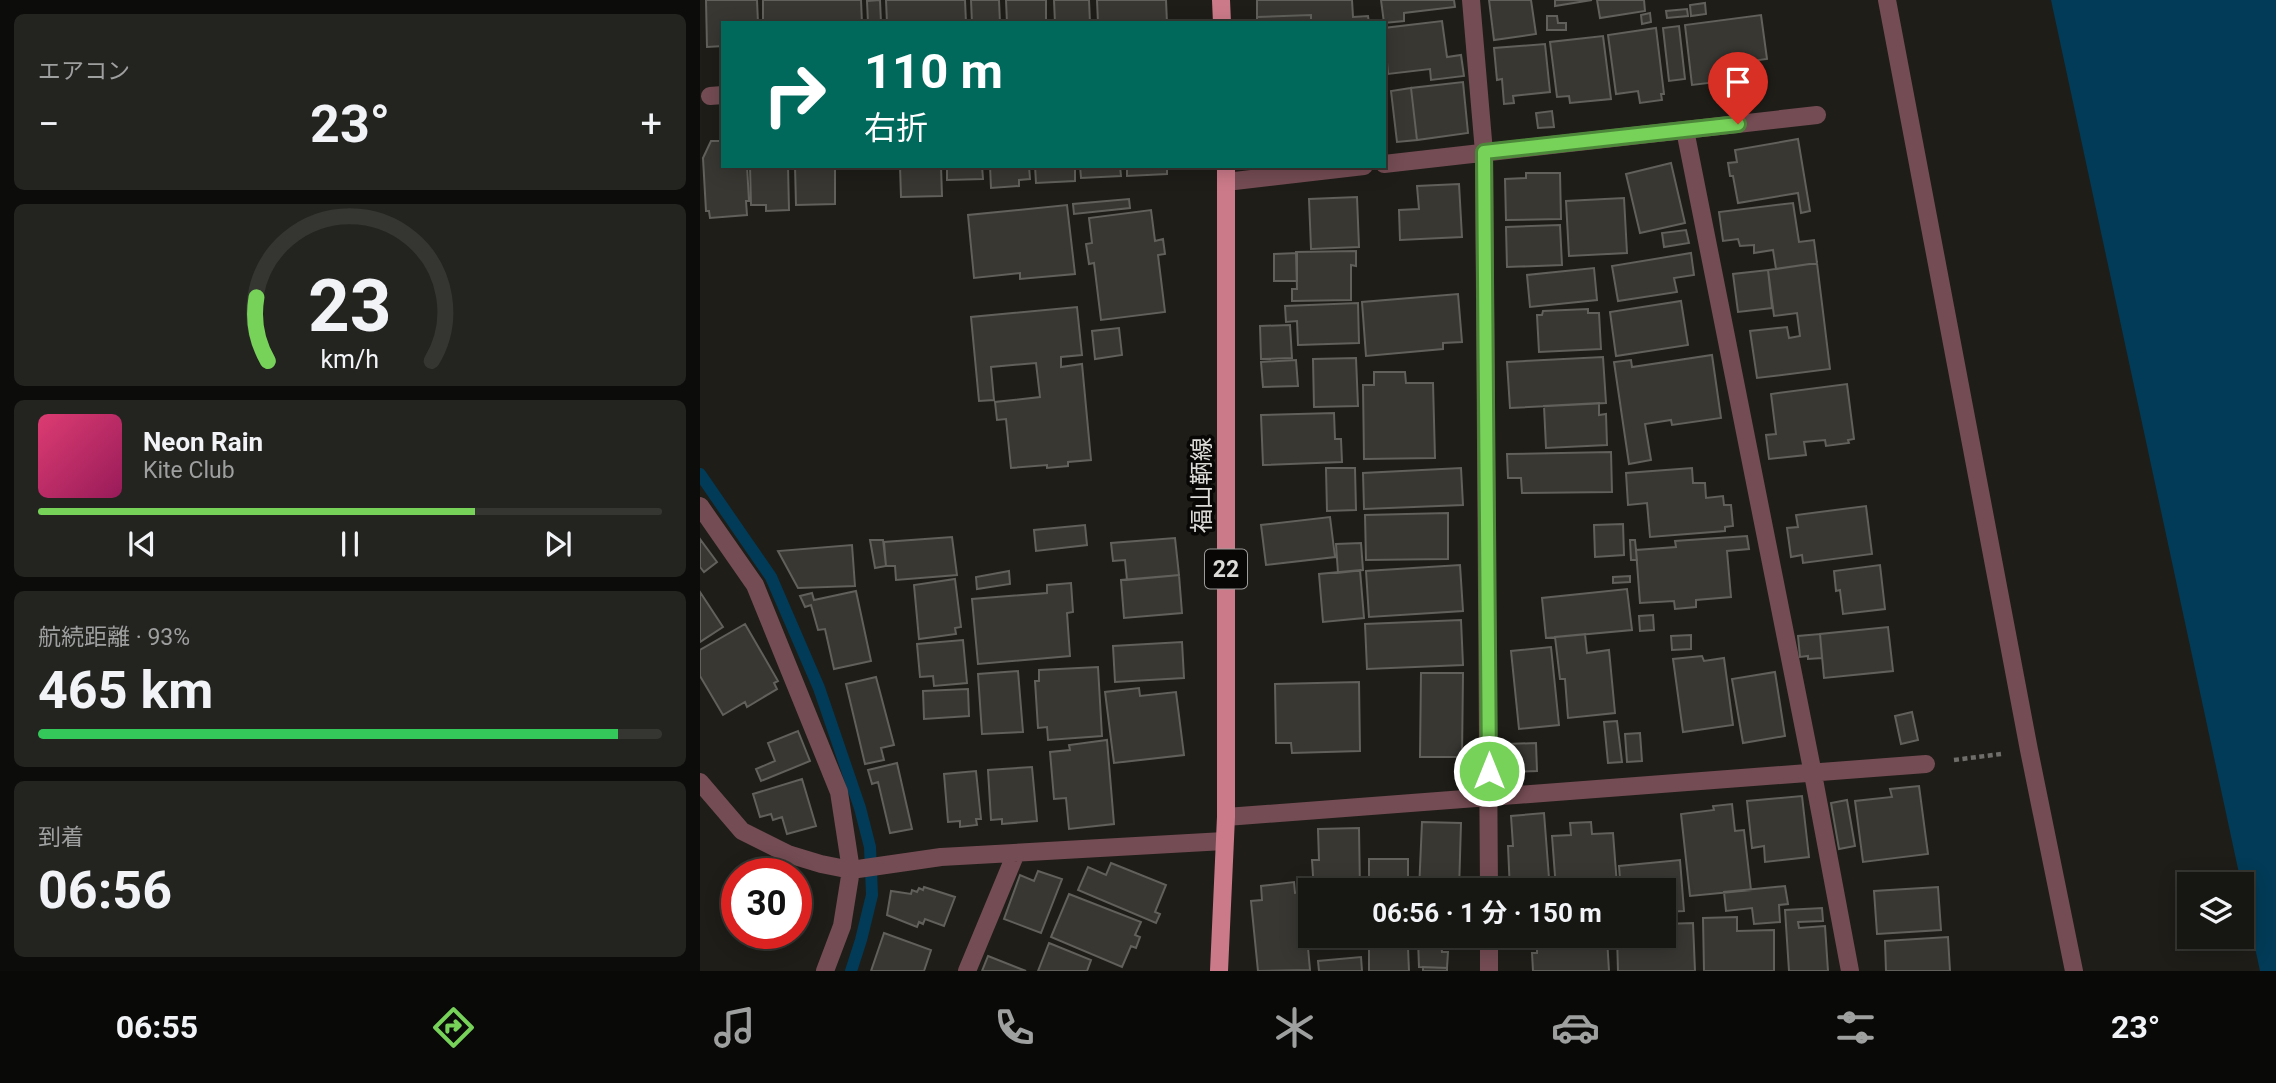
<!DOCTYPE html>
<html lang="ja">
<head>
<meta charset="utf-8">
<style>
	body { margin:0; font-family:Roboto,"Noto Sans JP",sans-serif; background:#232320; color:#f1f3f6; height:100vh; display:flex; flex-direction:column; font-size:26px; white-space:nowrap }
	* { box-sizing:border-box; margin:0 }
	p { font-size:23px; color:#9e9f9f }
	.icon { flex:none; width:38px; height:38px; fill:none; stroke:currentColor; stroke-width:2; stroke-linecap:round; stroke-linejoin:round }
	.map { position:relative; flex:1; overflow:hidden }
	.panel { display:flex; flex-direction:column; gap:14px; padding:14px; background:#0c0c0a; width:700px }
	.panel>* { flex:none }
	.guide { position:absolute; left:21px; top:21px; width:665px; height:147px; border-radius:0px; box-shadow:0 4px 18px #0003,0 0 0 2px #353532; background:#00695c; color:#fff; overflow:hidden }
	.fabs { position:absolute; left:1477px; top:872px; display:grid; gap:14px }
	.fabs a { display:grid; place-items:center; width:77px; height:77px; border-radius:0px; background:#161612; box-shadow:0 4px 18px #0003,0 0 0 2px #353532; font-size:35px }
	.speed { position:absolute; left:21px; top:858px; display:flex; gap:14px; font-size:35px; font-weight:700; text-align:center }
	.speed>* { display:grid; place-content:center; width:91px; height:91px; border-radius:50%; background:#161612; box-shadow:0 4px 18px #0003,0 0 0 2px #353532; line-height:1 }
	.speed .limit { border:10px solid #d22; background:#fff; color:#111 }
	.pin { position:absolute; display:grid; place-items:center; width:60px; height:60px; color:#fff; margin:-72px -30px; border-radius:50% 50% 50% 0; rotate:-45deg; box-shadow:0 0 7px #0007 }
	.pin .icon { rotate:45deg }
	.me { position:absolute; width:77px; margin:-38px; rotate:0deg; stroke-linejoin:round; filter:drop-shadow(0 0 5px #0008) }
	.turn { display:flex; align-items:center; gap:24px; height:147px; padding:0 28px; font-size:32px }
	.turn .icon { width:91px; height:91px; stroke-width:2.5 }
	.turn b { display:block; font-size:49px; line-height:60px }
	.big { font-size:52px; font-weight:700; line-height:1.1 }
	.panel .widget { flex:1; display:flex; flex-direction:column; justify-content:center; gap:10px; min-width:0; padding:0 24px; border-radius:10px; background:#232320 }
	.panel .dial { align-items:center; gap:0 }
	.dial svg { height:182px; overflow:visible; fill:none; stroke:#353532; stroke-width:7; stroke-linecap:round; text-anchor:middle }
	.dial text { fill:#f1f3f6; stroke:none }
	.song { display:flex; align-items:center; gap:21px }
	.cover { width:84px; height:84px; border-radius:10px; background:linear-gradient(135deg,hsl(340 70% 55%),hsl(330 70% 35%)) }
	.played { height:7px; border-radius:4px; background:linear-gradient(90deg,#77d259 70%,#353532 70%) }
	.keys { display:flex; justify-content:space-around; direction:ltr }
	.heat { display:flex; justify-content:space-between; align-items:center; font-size:38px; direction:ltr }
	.charge { height:10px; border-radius:5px; background:linear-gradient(90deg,#34c759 93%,#353532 0) }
	.trip { position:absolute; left:598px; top:878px; width:378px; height:70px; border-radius:0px; background:#161612; box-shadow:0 4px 18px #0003,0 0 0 2px #353532; font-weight:700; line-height:70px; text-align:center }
	.tabs { display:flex; height:112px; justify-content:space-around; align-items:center; background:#090907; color:#9e9f9f }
	.tabs .icon { width:49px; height:49px }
	.tabs .active { color:#77d259 }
	.tabs b { font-size:32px; color:#f1f3f6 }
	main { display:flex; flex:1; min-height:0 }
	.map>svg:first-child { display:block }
</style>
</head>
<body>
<main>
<section class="panel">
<div class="widget"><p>エアコン</p>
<div class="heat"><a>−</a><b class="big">23°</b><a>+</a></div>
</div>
<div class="widget dial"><svg viewBox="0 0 100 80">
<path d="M14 69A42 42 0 1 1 86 69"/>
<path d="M14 69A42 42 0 0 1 9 41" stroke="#77d259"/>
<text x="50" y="56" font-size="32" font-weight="700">23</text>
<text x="50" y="72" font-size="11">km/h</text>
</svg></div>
<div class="widget">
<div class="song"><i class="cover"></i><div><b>Neon Rain</b><p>Kite Club</p></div></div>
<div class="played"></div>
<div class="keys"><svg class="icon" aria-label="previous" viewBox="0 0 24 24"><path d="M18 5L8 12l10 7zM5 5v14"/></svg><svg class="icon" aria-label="pause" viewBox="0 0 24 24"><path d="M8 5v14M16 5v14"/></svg><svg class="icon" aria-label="next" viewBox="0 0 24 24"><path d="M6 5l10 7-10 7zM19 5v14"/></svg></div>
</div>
<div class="widget"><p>航続距離 · 93%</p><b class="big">465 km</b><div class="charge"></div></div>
<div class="widget"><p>到着</p><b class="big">06:56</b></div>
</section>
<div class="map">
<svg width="1576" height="971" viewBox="0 0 1576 971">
	<rect width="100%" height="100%" fill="#1e1d18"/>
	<path fill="#023b57" d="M1351 0H1576V971H1560Z"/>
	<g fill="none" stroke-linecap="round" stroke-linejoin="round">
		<path stroke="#023b57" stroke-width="12" d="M0 474 71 577 119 688 160 808 170 847 172 895 161 940 151 971"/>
	</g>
	<path fill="#383732" stroke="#61605a" stroke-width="2" d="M6 0H57L58 23H23V46L7 47Z
		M63 0H161L162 23H63Z
		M180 0 181 23H168L167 1Z
		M186 0H265L266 23H187Z
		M271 0H299L300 23H272Z
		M306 0H346V23H307Z
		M354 0H389L390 23H355Z
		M397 0H466L467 23H398Z
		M557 0H652L653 17 668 16 669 23H611V15L557 17Z
		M681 0H754L755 7 704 13V21L684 23Z
		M789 0H831L836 34 794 40Z
		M855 0H892L855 6Z
		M897 0H944L945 11 900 18Z
		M1005 3 1006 14 991 16 990 5Z
		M987 9 988 16 967 18 966 11Z
		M950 13 951 22 942 24 941 15Z
		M611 15V23H557V17Z
		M1061 15 1067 59 1028 64 1029 73 1016 74 1017 82 992 85 985 25Z
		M847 16H857L858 23H866V30H847Z
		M742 21 747 57 761 55 764 76 731 80 730 69 688 74 684 28Z
		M979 26 985 79 969 81 963 28Z
		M956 28 964 94H961L962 100 940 103 938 91 916 94 908 35Z
		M903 36 911 99 870 103 869 96 857 97 850 42Z
		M845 44 850 92 813 96 814 103 804 104 802 79 797 80 794 48Z
		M763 82 768 133 717 140 711 88Z
		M711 88 717 140 697 142 691 91Z
		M852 111 854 127 838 128 836 113Z
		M1098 139 1110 211 1101 213 1098 193 1038 203 1033 176H1030L1028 163 1037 162 1035 150Z
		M11 141H23V166H47L49 201H46L47 215 10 218 9 211H6L3 158Z
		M971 163 985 223 940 233 926 174Z
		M50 166H88L89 210 66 211V205H51Z
		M95 166H135V204L96 205Z
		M200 166H241L242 196 201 197Z
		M247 166H282L283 179 247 180Z
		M290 166H329L330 179 319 180V186L291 188Z
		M335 166H375V181L336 183Z
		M380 166H420L421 176 381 178Z
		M427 166H467V174L427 176Z
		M826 173H860L861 219 806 220 805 179 826 178Z
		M759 184 762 237 700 240 699 210 719 209 717 186Z
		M657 197 659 247 611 249 609 199Z
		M924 198 927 253 869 256 866 201Z
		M429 199 430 208 374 214 373 204Z
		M1093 203 1099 242 1114 240 1117 263 1076 269 1073 250 1054 253V245L1040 246 1038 239 1023 241 1019 212Z
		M367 205 375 274 320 279V273L274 278 268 215Z
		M451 210 455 241 463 239 465 254 458 255 465 312 401 320 394 263 389 264 386 244 392 243 389 218Z
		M860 225 862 265 807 267 806 227Z
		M986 230 989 243 964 247 962 233Z
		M656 251V266L651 265V300L592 301V289H597L596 252Z
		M597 253V281H574V254Z
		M991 253 994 275 974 278 977 292 918 301 912 266Z
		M1117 263 1130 369 1057 378 1050 331 1087 327 1089 338 1100 336 1097 313 1074 316 1068 270Z
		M894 268 897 300 830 307 827 275Z
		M1068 270 1072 308 1038 312 1033 274Z
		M758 294 762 342 743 343V349L666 356 662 302Z
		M981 301 988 345 916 356 910 312Z
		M658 303 659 343 598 345 597 321 586 322 585 306Z
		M377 307 382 355 361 357V367L382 364 391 460 368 462V466L347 468V465L311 468 306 419 297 420 295 402 340 397 336 363 291 367 294 400 279 401 271 317Z
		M888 309V313H899L901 349 839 352 837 315H842L843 311Z
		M590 325 592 358 561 359 560 326Z
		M419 328 422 355 395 359 392 331Z
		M1012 355 1021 418 972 425 971 420 945 424 951 460 929 464 914 362 931 360 932 367Z
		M903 357 906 403 810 408 807 362Z
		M656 358 658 406 614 407 613 359Z
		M596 360 598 386 563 387 561 362Z
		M674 372H705L706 383H733L735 458 664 459 663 385H674Z
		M1147 384 1154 439 1148 440 1149 443 1126 446 1125 440 1104 442 1106 455 1069 459 1066 435 1076 434 1071 394Z
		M899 403V415L906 414 907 445 846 448 844 406Z
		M634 413 635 439H641L642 462 563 465 561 415Z
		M911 452 912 492 822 493 821 478H808L807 454Z
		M626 468H655L656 510 627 511Z
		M761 468 763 505 664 509 663 473Z
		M992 468 993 483H1005L1006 498 1023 496 1024 505H1031L1033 526 1025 527V531L950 537 947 503 928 505 926 473Z
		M1166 506 1172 554 1103 563 1102 555 1091 557 1087 528 1098 527 1096 515Z
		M748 513V559L666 560 665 515Z
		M630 517 635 557 566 565 561 525Z
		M923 524 924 555 895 557 894 525Z
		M385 525 387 545 336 551 334 530Z
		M1047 536 1049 549 1027 551 1031 597 996 600V607L975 609 974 601 940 603 936 550 976 547 975 541Z
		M252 537 257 575 196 580 195 566H186L184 542Z
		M475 538 479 575 427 580 425 560 413 561 411 543Z
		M0 539 17 562 4 572 0 567Z
		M170 540H183L186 566 175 568Z
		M930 540H935L937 560H931Z
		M661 543 663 570 638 573 636 544Z
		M152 545 155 586 98 588 78 551Z
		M760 565 763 611 669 617 666 571Z
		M1180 565 1185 609 1143 614 1140 590 1136 591 1134 571Z
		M660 570 664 618 623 622 619 574Z
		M309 571 310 584 277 589 276 577Z
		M479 575 482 613 424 618 421 580Z
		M930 576V582L913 583V577Z
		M255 579 261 627 255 628 256 634 219 639 214 585Z
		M371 583 373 612 367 613 370 656 278 664 272 599 347 593V585Z
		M927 589 932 630 846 638 842 598Z
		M156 591 171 661 134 669 125 629 118 630 111 605 105 607 100 596 112 593 114 600Z
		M0 592 23 627 0 642Z
		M953 615 954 630 940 631 939 616Z
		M761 620 763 665 667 669 665 624Z
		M45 624 78 681 74 683 77 689 47 707 45 702 23 715 0 676V650Z
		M1188 627 1193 671 1124 678 1120 634Z
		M885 634 887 653 909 650 915 713 868 718 865 679H860L855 637Z
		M1120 634 1122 658 1108 659V656L1100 657 1098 636Z
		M991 635V649L972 650 971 636Z
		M263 640 267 683 234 686 233 676 220 677 217 644Z
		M482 642 484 678 415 682 413 646Z
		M851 647 859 725 819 729 811 651Z
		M1002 656 1004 661 1024 658 1033 725 983 732 973 659Z
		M398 667 402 736 348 740 347 727 338 728 335 681H339V670Z
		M318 671 323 732 282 734 278 674Z
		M1075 672 1085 736 1043 743 1032 679Z
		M721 673H763L762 757H720Z
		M176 677 194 745 181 748 184 760 165 764 146 684Z
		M659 682 660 751 592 753 591 743H576L575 684Z
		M439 688 440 696 476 692 484 755 414 763 405 692Z
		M268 689 269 716 224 719 223 691Z
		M1212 712 1218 740 1201 744 1195 716Z
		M917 721 922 762 908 763 904 722Z
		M98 731 110 761 61 781 56 769 75 761 68 743Z
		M940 733 942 761 927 762 925 734Z
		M407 740 414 824 369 829 366 798 354 799 350 752 370 750 369 745Z
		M836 743 837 771 808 772 807 744Z
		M197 763 212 829 190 833 178 782 172 784 168 770Z
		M332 767 337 821 302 824V819L291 820 288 770Z
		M276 771 281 819H276L277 825 260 827V821L248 822 244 774Z
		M102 779 116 826 87 834 82 817 73 820 71 814 60 817 53 794Z
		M1219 786 1228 854 1163 862 1155 801 1192 797 1190 789Z
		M1102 796 1109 857 1065 862 1064 846 1052 848 1047 801Z
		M1147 800 1155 846 1139 849 1131 803Z
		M1032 804 1035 831 1044 830 1051 890 990 896 981 814 1014 810 1013 806Z
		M844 813 850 891H810L808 846H813L811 816Z
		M722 822 761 823 759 891H719Z
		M891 822 892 834 913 833 917 885 856 889 852 836 871 835 870 823Z
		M659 828 660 891H614L612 860H619L618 829Z
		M669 859H708V891H669Z
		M980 860 984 911 964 912V891H921L919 866Z
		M411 863 466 885 455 912 460 914 456 923 378 890 388 867 406 875Z
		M338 871 362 879 341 933 304 919 320 875 334 881Z
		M594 882 595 893 603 892 610 970 558 971 551 901 562 900 561 886Z
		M1085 886 1088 904 1079 905 1080 922 1054 924 1052 908 1026 911 1024 892Z
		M224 887 255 897 244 926 225 919 223 924 219 922 217 927 187 915 191 891 211 894 212 890 217 892 219 888 223 890Z
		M1238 887 1241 930 1177 934 1174 891Z
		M369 894 441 922 435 935 440 937 436 948 431 946 422 967 351 937Z
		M1122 908 1123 921 1098 922 1099 928 1125 926 1128 971H1089L1085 910Z
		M1037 917V931L1074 930V971H1004L1003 918Z
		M993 923 995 971H918L917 936H964V924Z
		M184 933 231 950 224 971H171Z
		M649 936H662V945H649Z
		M670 936H709V941H670Z
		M874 936 907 938 909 971H833L832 953H837V941L875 940Z
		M1248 937 1250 971H1186L1185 941Z
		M718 940H741L742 952H748L747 968 719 967Z
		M349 943 391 960 387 971H338Z
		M708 948 709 971H669V949Z
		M288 956 326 971H282Z
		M661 957 662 971H619L618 961Z
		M723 967 747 968V971H723Z"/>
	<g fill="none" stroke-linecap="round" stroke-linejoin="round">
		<path stroke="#6f6e6a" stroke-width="4.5" stroke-dasharray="5 3.5" stroke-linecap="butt" d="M1254 760 1301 754"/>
		<path stroke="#744c53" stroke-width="18" d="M771 0 784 152 789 891
			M1187 0 1329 750 1374 971
			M10 96 23 95
			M985 130 1113 774 1150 971
			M684 164 1117 115
			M526 182 664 166
			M0 506 55 585 139 792 151 870 142 926 125 971
			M0 782 42 831 88 854 121 864 151 870 241 857 524 841
			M526 817 1226 764
			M789 936V971
			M267 971 316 853"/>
		<path stroke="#cb7a89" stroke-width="18" d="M521 0 522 23
			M519 971 526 817V166"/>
	</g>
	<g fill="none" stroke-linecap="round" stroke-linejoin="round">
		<g stroke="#4d883a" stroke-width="18">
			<path id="route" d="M789 771 784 152 1038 124"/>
		</g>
		<use href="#route" stroke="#77d259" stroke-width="12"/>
	</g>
	<g text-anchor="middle" stroke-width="7" stroke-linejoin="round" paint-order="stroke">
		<rect fill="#080706" stroke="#9d9c9a" stroke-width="2" x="505" y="549.5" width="42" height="39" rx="5"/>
		<g font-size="23" font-weight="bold" fill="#dddcd9">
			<text x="526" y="577">22</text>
		</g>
		<g font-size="24" fill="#dddcd9" stroke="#080706">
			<text transform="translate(502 485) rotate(-90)" y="8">福山鞆線</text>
		</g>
	</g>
</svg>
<div class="fabs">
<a><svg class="icon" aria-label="layers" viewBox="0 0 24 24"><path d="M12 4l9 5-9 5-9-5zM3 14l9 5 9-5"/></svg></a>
</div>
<div class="speed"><div class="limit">30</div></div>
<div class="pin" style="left:1038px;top:124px;background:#d93025"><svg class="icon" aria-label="arrive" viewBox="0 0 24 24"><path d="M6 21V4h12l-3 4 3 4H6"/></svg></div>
<svg class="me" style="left:789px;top:771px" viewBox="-20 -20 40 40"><circle r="17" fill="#77d259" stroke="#fff" stroke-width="3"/><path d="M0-11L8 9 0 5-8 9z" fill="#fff"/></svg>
<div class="trip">06:56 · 1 分 · 150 m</div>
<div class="guide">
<div class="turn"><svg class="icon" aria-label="right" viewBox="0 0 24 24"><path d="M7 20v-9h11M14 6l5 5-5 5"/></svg><div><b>110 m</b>右折</div></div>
</div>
</div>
</main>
<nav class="tabs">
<b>06:55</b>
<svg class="icon active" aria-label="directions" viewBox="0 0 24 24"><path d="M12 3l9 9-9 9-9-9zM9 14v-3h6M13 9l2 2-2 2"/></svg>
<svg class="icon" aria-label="music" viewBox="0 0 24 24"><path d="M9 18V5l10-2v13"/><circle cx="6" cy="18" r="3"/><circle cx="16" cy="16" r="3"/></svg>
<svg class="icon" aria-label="phone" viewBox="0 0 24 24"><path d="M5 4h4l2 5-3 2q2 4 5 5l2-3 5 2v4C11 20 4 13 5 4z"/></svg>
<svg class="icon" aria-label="climate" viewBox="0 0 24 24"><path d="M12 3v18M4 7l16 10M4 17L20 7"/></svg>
<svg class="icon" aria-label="car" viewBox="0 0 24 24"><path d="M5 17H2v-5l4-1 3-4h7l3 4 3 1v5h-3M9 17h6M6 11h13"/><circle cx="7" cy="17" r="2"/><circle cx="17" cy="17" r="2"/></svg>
<svg class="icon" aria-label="filters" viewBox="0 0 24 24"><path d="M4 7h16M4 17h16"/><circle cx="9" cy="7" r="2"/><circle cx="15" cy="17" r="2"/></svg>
<b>23°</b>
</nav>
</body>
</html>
